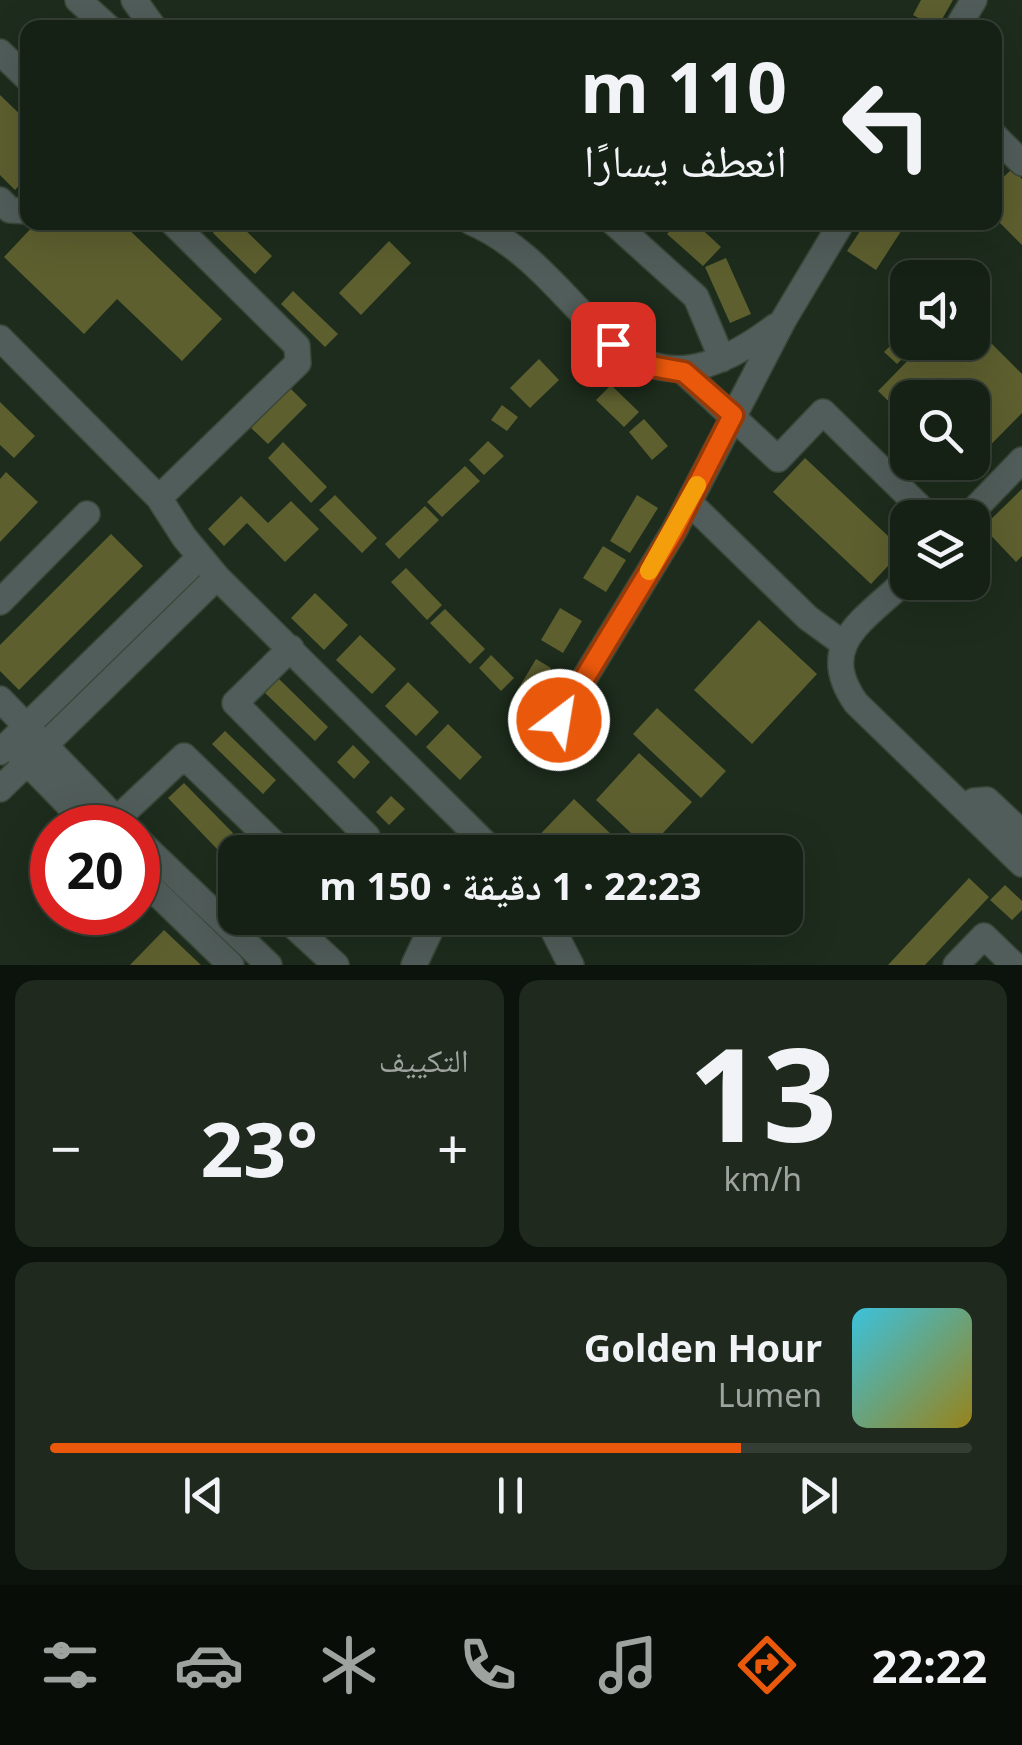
<!DOCTYPE html>
<html lang="ar">
<head>
<meta charset="utf-8">
<style>
	body { margin:0; font-family:"Noto Sans","Noto Naskh Arabic",sans-serif; background:#1f291e; color:#f1f3f6; direction:rtl; height:100vh; display:flex; flex-direction:column; font-size:38px; white-space:nowrap }
	* { box-sizing:border-box; margin:0 }
	p { font-size:32px; color:#9ea3a0 }
	.icon { flex:none; width:55px; height:55px; fill:none; stroke:currentColor; stroke-width:2; stroke-linecap:round; stroke-linejoin:round }
	.map { position:relative; height:965px; overflow:hidden; direction:ltr }
	.details { display:flex; flex-direction:column; gap:15px; padding:15px; background:#0c120c; flex:1 }
	.details>* { flex:none }
	.banner { position:absolute; left:20px; top:20px; width:982px; height:210px; border-radius:20px; box-shadow:0 10px 40px #0002,0 0 0 2px #353e34; direction:rtl; background:#162115; color:#f1f3f6; overflow:hidden }
	.tools { position:absolute; left:890px; top:260px; display:grid; gap:20px }
	.tools a { display:grid; place-items:center; width:100px; height:100px; border-radius:20px; background:#162115; box-shadow:0 10px 40px #0002,0 0 0 2px #353e34; font-size:50px }
	.speed { position:absolute; left:30px; top:805px; display:flex; gap:20px; font-size:50px; font-weight:700; text-align:center }
	.speed>* { display:grid; place-content:center; width:130px; height:130px; border-radius:50%; background:#162115; box-shadow:0 10px 40px #0002,0 0 0 2px #353e34; line-height:1 }
	.speed .limit { border:15px solid #d22; background:#fff; color:#111 }
	.pin { position:absolute; display:grid; place-items:center; width:85px; height:85px; color:#fff; margin:-42px; border-radius:20px; box-shadow:0 5px 15px #0006 }
	.me { position:absolute; width:110px; margin:-55px; rotate:31deg; stroke-linejoin:round; filter:drop-shadow(0 0 8px #0008) }
	.turn { display:flex; align-items:center; gap:35px; height:210px; padding:0 50px; font-size:45px }
	.turn .icon { width:130px; height:130px; stroke-width:2.5 }
	.turn b { display:block; font-size:70px; line-height:85px }
	.big { font-size:75px; font-weight:700; line-height:1.1 }
	.details .tile { flex:1; display:flex; flex-direction:column; justify-content:center; gap:15px; min-width:0; padding:0 35px; border-radius:20px; background:#1f291e }
	.details .dial { align-items:center; gap:0 }
	.dial b { font-size:130px; line-height:1 }
	.song { display:flex; align-items:center; gap:30px }
	.cover { width:120px; height:120px; border-radius:15px; background:linear-gradient(135deg,hsl(190 70% 55%),hsl(50 70% 35%)) }
	.played { height:10px; border-radius:5px; background:linear-gradient(90deg,#ea580c 75%,#353e34 75%) }
	.keys { display:flex; justify-content:space-around; direction:ltr }
	.heat { display:flex; justify-content:space-between; align-items:center; font-size:55px; direction:ltr }
	.details .tiles { flex:1; display:grid; gap:15px; grid-template-columns:1fr 1fr }
	.tile:last-child { grid-column:span 2 }
	.trip { position:absolute; left:218px; top:835px; width:585px; height:100px; border-radius:20px; background:#162115; box-shadow:0 10px 40px #0002,0 0 0 2px #353e34; font-weight:700; line-height:100px; text-align:center; direction:rtl }
	.menu { display:flex; height:160px; justify-content:space-around; align-items:center; background:#090d08; color:#9ea3a0 }
	.menu .icon { width:70px; height:70px }
	.menu .current { color:#ea580c }
	.menu b { font-size:45px; color:#f1f3f6 }
	.map>svg:first-child { display:block }
</style>
</head>
<body>
<div class="map">
<svg width="1022" height="965" viewBox="0 0 1022 965">
	<rect width="100%" height="100%" fill="#1d2c1c"/>
	<path fill="#5d5f2f" d="M921 0H953L937 28 913 15Z
		M0 95 28 122V176L15 190 0 175Z
		M1012 169 1022 179V245L995 218V185Z
		M37 222H100L107 229 121 222 222 319 182 361 117 299 84 334 4 257Z
		M223 222H237L272 256 255 274 213 233Z
		M678 222H694L721 247 703 266 667 234Z
		M866 222H907L876 270 847 251Z
		M389 241 411 263 361 315 339 293Z
		M726 258 751 314 730 323 705 267Z
		M293 291 338 334 325 347 281 304Z
		M972 324 1022 374V413L962 474 951 462H972V398H908V420L878 391 926 342H972Z
		M901 335 913 348 897 364 884 352Z
		M539 359 559 380 530 408 510 388Z
		M611 385 639 412 624 427 596 400Z
		M290 388 307 405 268 444 251 428Z
		M0 402 35 436 14 458 0 445Z
		M502 405 518 417 507 431 491 420Z
		M644 419 668 446 652 460 629 432Z
		M488 441 504 456 484 475 469 460Z
		M283 442 327 487 311 503 268 458Z
		M805 458 903 550 871 584 773 492Z
		M465 466 480 481 442 517 427 502Z
		M6 472 38 502 0 542V479Z
		M1022 489V556L1016 562 983 527Z
		M335 495 377 538 362 553 319 510Z
		M637 495 658 508 630 553 610 541Z
		M241 496 268 523 291 501 319 529 285 562 247 523 224 546 208 529Z
		M425 506 439 520 399 559 385 544Z
		M111 534 143 566 19 690 0 671V645Z
		M603 546 626 560 606 592 583 578Z
		M406 568 442 605 427 620 391 582Z
		M315 593 348 625 324 650 291 618Z
		M560 608 582 621 563 653 541 640Z
		M445 609 485 649 470 664 430 623Z
		M759 620 817 674 752 744 694 690Z
		M360 635 396 669 372 694 336 660Z
		M491 655 514 678 501 691 479 668Z
		M536 659 551 668 525 712 510 703Z
		M277 677 328 727 315 741 263 691Z
		M408 682 439 712 416 736 385 706Z
		M657 708 726 771 701 798 633 734Z
		M448 724 482 757 460 780 426 747Z
		M225 731 276 780 263 794 212 744Z
		M353 745 370 762 354 779 337 762Z
		M639 753 692 802 648 849 596 800Z
		M184 783 233 833 217 849 168 798Z
		M391 796 405 809 389 825 376 812Z
		M574 799 630 852H531L527 848Z
		M393 835 410 852H376Z
		M969 878 989 897 925 965H888Z
		M1005 885 1022 901V910L1012 920 990 900Z
		M475 918H514L501 936Z
		M164 930 201 965H130Z"/>
	<g fill="none" stroke-linecap="round" stroke-linejoin="round">
		<g stroke="#384737" stroke-width="28">
			<path id="minor" d="M78 0 109 28
				M134 0 154 28
				M957 28 974 0
				M0 52 28 79
				M995 136 1022 163
				M0 200 10 210 28 211
				M471 222C595 276 615 448 776 326
				M613 222 696 297 722 359
				M0 338 159 498 184 537 217 577 494 852
				M684 372 778 459 823 412 931 518
				M159 498 298 363 297 346 172 222
				M689 502 808 618 841 642
				M966 518 1022 460
				M908 578C867 619 814 643 856 703L1022 864
				M0 602 87 514
				M291 648 235 703 367 836 351 852
				M0 699 125 828
				M559 720 674 531 784 319 842 222
				M0 752 200 557
				M18 753 91 828
				M0 789 217 577
				M967 810 974 801 987 800 1022 833
				M117 819 184 756 283 852
				M138 840 269 965
				M138 875 231 965
				M285 918 336 965
				M547 918 571 965
				M414 965 436 918
				M956 965 984 936 1014 965"/>
		</g>
		<use href="#minor" stroke="#515d5a" stroke-width="25"/>
	</g>
	<g fill="none" stroke-linecap="round" stroke-linejoin="round">
		<g stroke="#983908" stroke-width="25">
			<path id="route" d="M559 720 674 531 733 415 684 372 651 366 613 344"/>
		</g>
		<use href="#route" stroke="#ea580c" stroke-width="18"/>
		<path stroke="#f59e0b" stroke-width="18" d="M649 571 697 485"/>
	</g>
</svg>
<div class="tools">
<a><svg class="icon" aria-label="sound" viewBox="0 0 24 24"><path d="M4 9h4l5-4v14l-5-4H4zM17 9q2 3 0 6"/></svg></a>
<a><svg class="icon" aria-label="search" viewBox="0 0 24 24"><circle cx="10" cy="10" r="6"/><path d="M15 15l6 6"/></svg></a>
<a><svg class="icon" aria-label="layers" viewBox="0 0 24 24"><path d="M12 4l9 5-9 5-9-5zM3 14l9 5 9-5"/></svg></a>
</div>
<div class="speed"><div class="limit">20</div></div>
<div class="pin" style="left:613px;top:344px;background:#d93025"><svg class="icon" aria-label="arrive" viewBox="0 0 24 24"><path d="M6 21V4h12l-3 4 3 4H6"/></svg></div>
<svg class="me" style="left:559px;top:720px" viewBox="-20 -20 40 40"><circle r="17" fill="#ea580c" stroke="#fff" stroke-width="3"/><path d="M0-11L8 9 0 5-8 9z" fill="#fff"/></svg>
<div class="trip">22:23 · 1 دقيقة · 150 m</div>
<div class="banner">
<div class="turn"><svg class="icon" aria-label="left" viewBox="0 0 24 24"><path d="M17 20v-9H6M10 6l-5 5 5 5"/></svg><div><b>110 m</b>انعطف يسارًا</div></div>
</div>
</div>
<section class="details">
<div class="tiles">
<div class="tile dial"><b>13</b><p>km/h</p></div>
<div class="tile"><p>التكييف</p>
<div class="heat"><a>−</a><b class="big">23°</b><a>+</a></div>
</div>
<div class="tile">
<div class="song"><i class="cover"></i><div><b>Golden Hour</b><p>Lumen</p></div></div>
<div class="played"></div>
<div class="keys"><svg class="icon" aria-label="previous" viewBox="0 0 24 24"><path d="M18 5L8 12l10 7zM5 5v14"/></svg><svg class="icon" aria-label="pause" viewBox="0 0 24 24"><path d="M8 5v14M16 5v14"/></svg><svg class="icon" aria-label="next" viewBox="0 0 24 24"><path d="M6 5l10 7-10 7zM19 5v14"/></svg></div>
</div>
</div>
</section>
<nav class="menu">
<b>22:22</b>
<svg class="icon current" aria-label="directions" viewBox="0 0 24 24"><path d="M12 3l9 9-9 9-9-9zM9 14v-3h6M13 9l2 2-2 2"/></svg>
<svg class="icon" aria-label="music" viewBox="0 0 24 24"><path d="M9 18V5l10-2v13"/><circle cx="6" cy="18" r="3"/><circle cx="16" cy="16" r="3"/></svg>
<svg class="icon" aria-label="phone" viewBox="0 0 24 24"><path d="M5 4h4l2 5-3 2q2 4 5 5l2-3 5 2v4C11 20 4 13 5 4z"/></svg>
<svg class="icon" aria-label="climate" viewBox="0 0 24 24"><path d="M12 3v18M4 7l16 10M4 17L20 7"/></svg>
<svg class="icon" aria-label="car" viewBox="0 0 24 24"><path d="M5 17H2v-5l4-1 3-4h7l3 4 3 1v5h-3M9 17h6M6 11h13"/><circle cx="7" cy="17" r="2"/><circle cx="17" cy="17" r="2"/></svg>
<svg class="icon" aria-label="filters" viewBox="0 0 24 24"><path d="M4 7h16M4 17h16"/><circle cx="9" cy="7" r="2"/><circle cx="15" cy="17" r="2"/></svg>
</nav>
</body>
</html>
